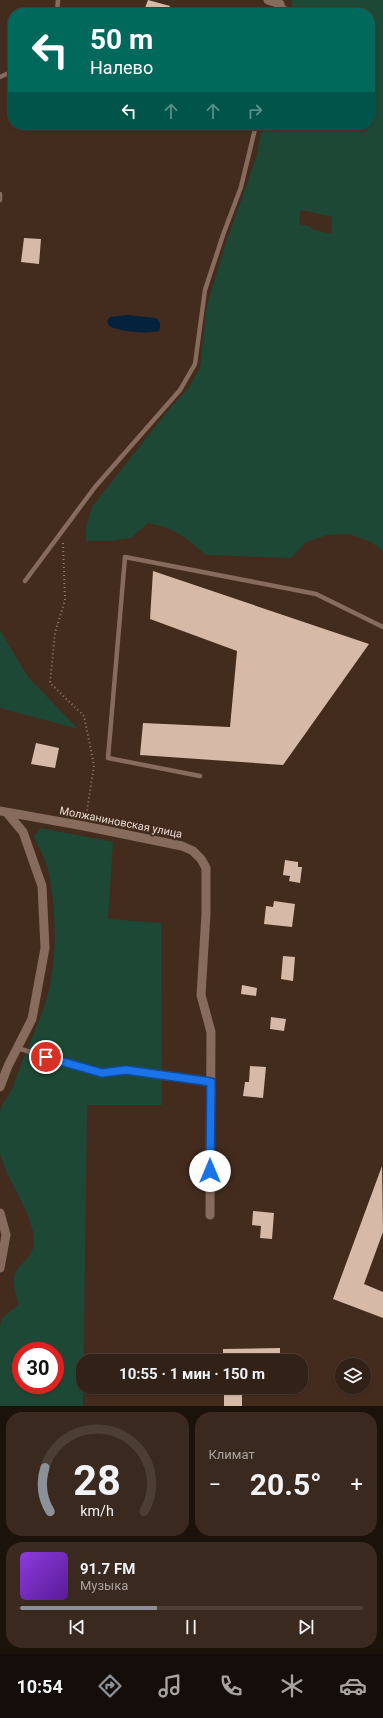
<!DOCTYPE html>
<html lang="ru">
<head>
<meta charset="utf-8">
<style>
	body { margin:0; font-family:Roboto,sans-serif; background:#3a291f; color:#f1f3f6; height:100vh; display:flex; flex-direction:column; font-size:15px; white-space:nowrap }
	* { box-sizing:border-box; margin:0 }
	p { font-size:13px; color:#a8a3a1 }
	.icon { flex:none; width:22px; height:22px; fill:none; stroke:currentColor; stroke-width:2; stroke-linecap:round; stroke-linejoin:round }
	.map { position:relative; height:1406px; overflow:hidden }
	.details { display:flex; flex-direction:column; gap:6px; padding:6px; background:#1c120c; flex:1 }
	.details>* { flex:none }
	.top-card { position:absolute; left:8px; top:8px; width:367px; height:122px; border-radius:16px; box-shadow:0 1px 3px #0004,0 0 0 1px #4d3e35; background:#00695c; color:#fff; overflow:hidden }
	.tools { position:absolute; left:335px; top:1358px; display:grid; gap:8px }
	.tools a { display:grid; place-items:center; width:36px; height:36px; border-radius:50%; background:#322116; box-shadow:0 1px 3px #0004,0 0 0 1px #4d3e35; font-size:20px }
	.speed { position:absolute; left:12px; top:1342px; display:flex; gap:8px; font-size:20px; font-weight:700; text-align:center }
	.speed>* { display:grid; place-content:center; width:52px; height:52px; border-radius:50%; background:#322116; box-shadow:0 1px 3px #0004,0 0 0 1px #4d3e35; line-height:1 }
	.speed .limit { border:6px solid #d22; background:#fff; color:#111 }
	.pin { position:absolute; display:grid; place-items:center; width:34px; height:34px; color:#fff; margin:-17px; border:2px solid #fff; border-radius:50%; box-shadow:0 1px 4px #0007 }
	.me { position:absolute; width:44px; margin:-22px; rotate:0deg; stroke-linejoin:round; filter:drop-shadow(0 0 3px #0008) }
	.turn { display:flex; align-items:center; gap:14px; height:84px; padding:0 16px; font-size:18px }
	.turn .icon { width:52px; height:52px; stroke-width:2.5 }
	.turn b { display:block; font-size:28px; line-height:34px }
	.lanes { display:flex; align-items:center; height:38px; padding:0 16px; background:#0003; justify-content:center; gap:20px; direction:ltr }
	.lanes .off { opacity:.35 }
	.big { font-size:30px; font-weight:700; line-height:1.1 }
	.details .tile { flex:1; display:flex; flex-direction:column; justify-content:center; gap:6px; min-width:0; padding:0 14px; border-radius:16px; background:#3a291f }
	.details .dial { align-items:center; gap:0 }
	.dial svg { height:104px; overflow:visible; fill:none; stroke:#4d3e35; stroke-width:7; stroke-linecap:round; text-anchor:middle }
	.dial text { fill:#f1f3f6; stroke:none }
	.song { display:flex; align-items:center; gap:12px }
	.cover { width:48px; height:48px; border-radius:6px; background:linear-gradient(135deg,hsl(270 70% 55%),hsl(270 70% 35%)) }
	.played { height:4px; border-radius:2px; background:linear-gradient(90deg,#8c9099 40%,#4d3e35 40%) }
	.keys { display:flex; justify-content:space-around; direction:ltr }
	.heat { display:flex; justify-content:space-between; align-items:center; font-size:22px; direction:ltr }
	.details .tiles { flex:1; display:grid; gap:6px; grid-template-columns:1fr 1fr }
	.tile:last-child { grid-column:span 2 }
	.trip { position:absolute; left:76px; top:1354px; width:232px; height:40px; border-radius:16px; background:#322116; box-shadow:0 1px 3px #0004,0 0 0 1px #4d3e35; font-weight:700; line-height:40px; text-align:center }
	.tab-bar { display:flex; height:64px; justify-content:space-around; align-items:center; background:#140d09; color:#a8a3a1 }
	.tab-bar .icon { width:28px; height:28px }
	.tab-bar .selected { color:#8c9099 }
	.tab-bar b { font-size:18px; color:#f1f3f6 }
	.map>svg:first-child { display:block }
</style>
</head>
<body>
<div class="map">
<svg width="383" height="1406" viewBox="0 0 383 1406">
	<rect width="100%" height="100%" fill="#432c1e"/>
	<path fill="#1e4836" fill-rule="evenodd" d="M292 0H383V551L371 542 349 534 327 535 306 542 291 558 206 555C185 536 175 529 148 523L131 538 109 541H86V527L92 507 170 408 188 389 200 368 207 305 225 246 257 155 262 125H370V13H292ZM302 210 332 217 331 234 314 230 309 226 299 224 300 213Z
		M0 630 28 677 78 729 0 708Z
		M40 828 113 842 108 919 161 923 162 1105H87L83 1406H0V1327L2 1318 19 1304C16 1295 11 1281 16 1272 21 1263 33 1256 34 1244 35 1214 7 1183 0 1153 0 1141 0 1124 0 1111 3 1101 11 1094 14 1084 23 1058 35 1033 44 1007 58 967 57 914 49 874 47 861 39 848 34 837ZM21 1351H55V1385H21Z"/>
	<path fill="#03223e" d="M127 315 156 318C161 322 161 325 159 331 150 334 118 332 110 326 108 325 108 323 107 321L110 317Z"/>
	<path fill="#d7b9a8" d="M148 0 170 6 168 13H143Z
		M24 238 41 239 39 264 21 262Z
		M153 571 369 644 283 765 140 755 143 723 230 727 237 651 150 619Z
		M36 743 59 748 55 768 31 764Z
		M285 860 298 862V867H302L300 883 289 881 290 876 283 875Z
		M274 901 295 904 292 927 264 924 266 906 273 907Z
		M283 956 295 957 293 981 281 979Z
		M242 985 257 988 256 996 241 994Z
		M271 1017 286 1019 284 1031 270 1029Z
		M250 1066 266 1067 263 1098 243 1096 245 1082H249Z
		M382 1166 383 1232 364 1284 383 1292V1318L333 1299Z
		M253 1211 274 1213 272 1239 260 1238 261 1226 252 1225Z
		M280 1348V1361H223V1349Z
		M224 1387H242V1406H224Z"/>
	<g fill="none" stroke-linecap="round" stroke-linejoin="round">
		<path stroke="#917e73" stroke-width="2" stroke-dasharray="1 3" stroke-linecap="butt" d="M63 543 65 600 55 633 50 683 84 716 94 765 86 817"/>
		<path stroke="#876b5c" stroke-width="4.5" d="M280 4 288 11V13
			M57 13 58 0
			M0 77 13 71
			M0 194V200
			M25 581 95 487 180 390 195 364 205 290 223 235 241 187 256 125
			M200 776 108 758 125 557 316 594 383 627
			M17 1048 102 1073 126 1070 211 1082"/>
		<path stroke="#876b5c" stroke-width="9" d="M268 0 280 4
			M0 811 84 826 182 846 193 851 201 859 206 868V914L201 995 211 1032 210 1215
			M0 1087 8 1066 32 1019 45 948 42 886 23 832 8 814
			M0 1213 6 1235 0 1268"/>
	</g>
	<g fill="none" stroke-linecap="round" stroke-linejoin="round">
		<g stroke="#114b97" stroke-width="10">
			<path id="route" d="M46 1057 102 1073 126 1070 211 1082 210 1171"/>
		</g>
		<use href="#route" stroke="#1a73e8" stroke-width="7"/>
	</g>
	<g text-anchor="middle" stroke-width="4" stroke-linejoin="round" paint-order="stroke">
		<g font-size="11" fill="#ebdcd3" stroke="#432c1e">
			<text transform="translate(121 822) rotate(11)" y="4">Молжаниновская улица</text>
		</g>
	</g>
</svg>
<div class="tools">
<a><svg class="icon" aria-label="layers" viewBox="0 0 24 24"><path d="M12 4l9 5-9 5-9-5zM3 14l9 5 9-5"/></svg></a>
</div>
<div class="speed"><div class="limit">30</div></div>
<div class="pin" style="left:46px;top:1057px;background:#d93025"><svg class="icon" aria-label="arrive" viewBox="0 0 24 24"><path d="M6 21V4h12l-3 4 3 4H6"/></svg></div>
<svg class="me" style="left:210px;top:1171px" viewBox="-20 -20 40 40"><circle r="19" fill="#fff"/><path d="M0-13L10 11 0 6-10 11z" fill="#1a73e8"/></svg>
<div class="trip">10:55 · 1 мин · 150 m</div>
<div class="top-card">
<div class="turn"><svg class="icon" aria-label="left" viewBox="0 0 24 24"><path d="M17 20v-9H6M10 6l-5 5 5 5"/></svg><div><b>50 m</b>Налево</div></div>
<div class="lanes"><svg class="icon" aria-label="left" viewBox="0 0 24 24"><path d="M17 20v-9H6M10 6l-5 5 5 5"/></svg><svg class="icon off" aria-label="ahead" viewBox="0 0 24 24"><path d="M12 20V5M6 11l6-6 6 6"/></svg><svg class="icon off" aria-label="ahead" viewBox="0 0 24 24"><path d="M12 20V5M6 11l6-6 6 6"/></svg><svg class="icon off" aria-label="right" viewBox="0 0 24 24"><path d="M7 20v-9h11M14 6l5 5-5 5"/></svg></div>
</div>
</div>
<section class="details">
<div class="tiles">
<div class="tile dial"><svg viewBox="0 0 100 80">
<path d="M14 69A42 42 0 1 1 86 69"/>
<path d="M14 69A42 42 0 0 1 10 35" stroke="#8c9099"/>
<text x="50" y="56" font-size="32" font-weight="700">28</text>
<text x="50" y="72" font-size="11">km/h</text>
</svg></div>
<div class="tile"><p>Климат</p>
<div class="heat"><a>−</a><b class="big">20.5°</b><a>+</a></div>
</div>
<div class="tile">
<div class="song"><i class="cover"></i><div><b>91.7 FM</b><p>Музыка</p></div></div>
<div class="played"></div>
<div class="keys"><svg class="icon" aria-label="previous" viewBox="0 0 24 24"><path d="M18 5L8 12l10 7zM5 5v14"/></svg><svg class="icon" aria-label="pause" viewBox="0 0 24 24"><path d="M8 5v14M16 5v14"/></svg><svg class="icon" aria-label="next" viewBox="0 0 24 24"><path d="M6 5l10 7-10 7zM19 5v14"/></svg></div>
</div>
</div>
</section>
<nav class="tab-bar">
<b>10:54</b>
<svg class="icon selected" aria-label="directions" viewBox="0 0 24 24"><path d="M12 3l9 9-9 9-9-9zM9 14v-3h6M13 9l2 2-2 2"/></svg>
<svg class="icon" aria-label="music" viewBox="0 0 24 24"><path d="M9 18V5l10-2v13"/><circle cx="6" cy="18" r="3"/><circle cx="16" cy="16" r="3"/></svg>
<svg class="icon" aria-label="phone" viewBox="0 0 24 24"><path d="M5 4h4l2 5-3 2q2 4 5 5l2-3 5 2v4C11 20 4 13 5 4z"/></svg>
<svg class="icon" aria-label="climate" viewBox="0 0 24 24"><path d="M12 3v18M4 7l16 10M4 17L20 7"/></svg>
<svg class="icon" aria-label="car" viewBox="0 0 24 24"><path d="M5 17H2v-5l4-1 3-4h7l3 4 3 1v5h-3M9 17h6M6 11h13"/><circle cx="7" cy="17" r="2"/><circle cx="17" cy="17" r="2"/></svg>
</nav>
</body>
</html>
